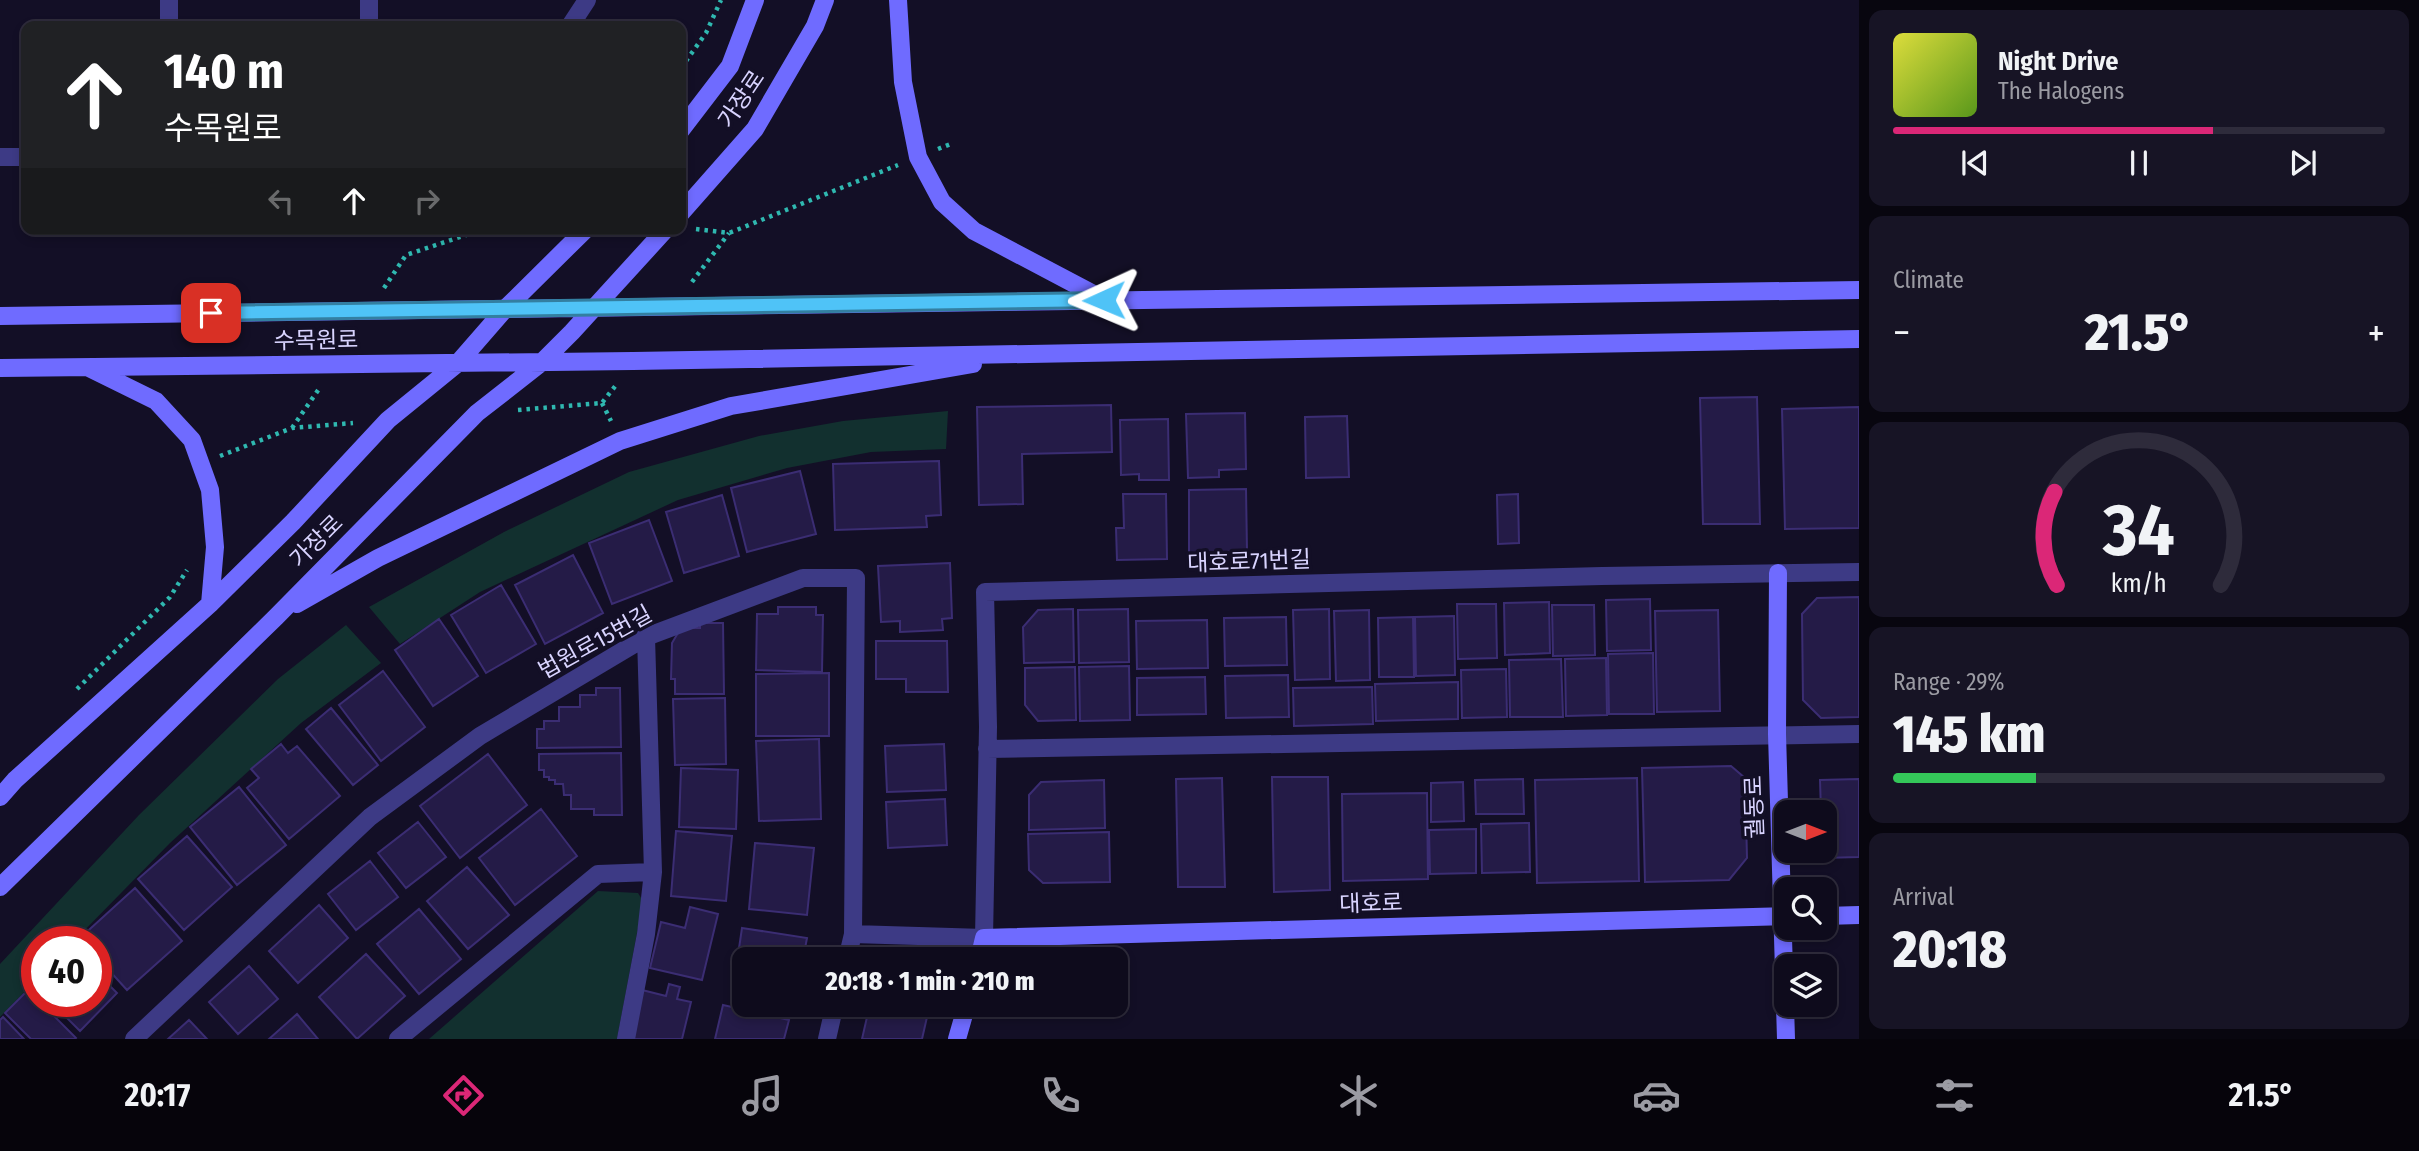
<!DOCTYPE html>
<html lang="en">
<head>
<meta charset="utf-8">
<style>
	body { margin:0; font-family:"Fira Sans Condensed","Noto Sans KR",sans-serif; background:#171425; color:#f1f3f6; height:100vh; display:flex; flex-direction:column; font-size:26px; white-space:nowrap }
	* { box-sizing:border-box; margin:0 }
	p { font-size:23px; color:#9b9ba3 }
	.icon { flex:none; width:38px; height:38px; fill:none; stroke:currentColor; stroke-width:2; stroke-linecap:round; stroke-linejoin:round }
	.map { position:relative; flex:1; overflow:hidden }
	.panel { display:flex; flex-direction:column; gap:10px; padding:10px; background:#08060f; width:560px }
	.panel>* { flex:none }
	.banner { position:absolute; left:21px; top:21px; width:665px; height:214px; border-radius:14px; box-shadow:0 4px 10px #0003,0 0 0 2px #2e2b3b; background:#202124; color:#fff; overflow:hidden }
	.needle { width:46px; rotate:90deg }
	.fabs { position:absolute; left:1774px; top:800px; display:grid; gap:14px }
	.fabs a { display:grid; place-items:center; width:63px; height:63px; border-radius:14px; background:#0e0b1c; box-shadow:0 4px 10px #0003,0 0 0 2px #2e2b3b; font-size:35px }
	.speed { position:absolute; left:21px; top:926px; display:flex; gap:14px; font-size:35px; font-weight:700; text-align:center }
	.speed>* { display:grid; place-content:center; width:91px; height:91px; border-radius:50%; background:#0e0b1c; box-shadow:0 4px 10px #0003,0 0 0 2px #2e2b3b; line-height:1 }
	.speed .limit { border:10px solid #d22; background:#fff; color:#111 }
	.pin { position:absolute; display:grid; place-items:center; width:60px; height:60px; color:#fff; margin:-30px; border-radius:14px; box-shadow:0 4px 10px #0006 }
	.me { position:absolute; width:77px; margin:-38px; rotate:269deg; stroke-linejoin:round; filter:drop-shadow(0 0 5px #0008) }
	.turn { display:flex; align-items:center; gap:24px; height:147px; padding:0 28px; font-size:32px }
	.turn .icon { width:91px; height:91px; stroke-width:2.5 }
	.turn b { display:block; font-size:49px; line-height:60px }
	.lanes { display:flex; align-items:center; height:66px; padding:0 28px; background:#0003; justify-content:center; gap:35px; direction:ltr }
	.lanes .off { opacity:.35 }
	.big { font-size:52px; font-weight:800; line-height:1.1 }
	.panel .tile { flex:1; display:flex; flex-direction:column; justify-content:center; gap:10px; min-width:0; padding:0 24px; border-radius:14px; background:#171425 }
	.panel .dial { align-items:center; gap:0 }
	.dial svg { height:182px; overflow:visible; fill:none; stroke:#2e2b3b; stroke-width:7; stroke-linecap:round; text-anchor:middle }
	.dial text { fill:#f1f3f6; stroke:none }
	.song { display:flex; align-items:center; gap:21px }
	.cover { width:84px; height:84px; border-radius:10px; background:linear-gradient(135deg,hsl(60 70% 55%),hsl(90 70% 35%)) }
	.played { height:7px; border-radius:4px; background:linear-gradient(90deg,#db2777 65%,#2e2b3b 65%) }
	.keys { display:flex; justify-content:space-around; direction:ltr }
	.heat { display:flex; justify-content:space-between; align-items:center; font-size:38px; direction:ltr }
	.charge { height:10px; border-radius:5px; background:linear-gradient(90deg,#34c759 29%,#2e2b3b 0) }
	.trip { position:absolute; left:732px; top:947px; width:396px; height:70px; border-radius:14px; background:#0e0b1c; box-shadow:0 4px 10px #0003,0 0 0 2px #2e2b3b; font-weight:800; line-height:70px; text-align:center }
	.tabs { display:flex; height:112px; justify-content:space-around; align-items:center; background:#06040b; color:#9b9ba3 }
	.tabs .icon { width:49px; height:49px }
	.tabs .active { color:#db2777 }
	.tabs b { font-size:32px; color:#f1f3f6 }
	main { display:flex; flex:1; min-height:0 }
	.map>svg:first-child { display:block }
</style>
</head>
<body>
<main>
<div class="map">
<svg width="1859" height="1039" viewBox="0 0 1859 1039">
	<rect width="100%" height="100%" fill="#130f26"/>
	<path fill="#12302f" d="M948 411 946 449 871 452 787 468 678 500 480 592 400 644 369 607 504 532 629 472 759 436 843 421Z
		M346 625 381 663 301 723 170 843 74 941 37 942V979L0 1017V964L139 815 278 679Z
		M598 891 638 893 643 901 617 1039H429Z"/>
	<path fill="#241b47" stroke="#3b2d73" stroke-width="2" d="M1757 397 1760 524H1703L1700 398Z
		M1111 405 1112 452 1022 454 1023 504 979 505 977 407Z
		M1859 407V528L1785 529 1782 409Z
		M1245 413 1246 469 1219 470V477L1188 478 1186 414Z
		M1347 416 1349 477 1306 478 1305 417Z
		M1168 419 1169 480H1139V474L1121 475 1120 420Z
		M939 461 941 515 926 516 927 527 835 530 833 464Z
		M800 471 816 534 747 552 731 488Z
		M1246 489 1247 551 1189 553V490Z
		M1123 494H1166L1167 559 1117 560 1116 528H1124Z
		M1518 494 1519 543 1498 544 1497 495Z
		M722 495 739 556 684 573 666 512Z
		M649 520 672 581 612 604 589 543Z
		M573 555 603 613 545 644 515 585Z
		M950 563 952 618 942 619 943 630 900 632V621L881 622 878 566Z
		M501 585 536 644 486 673 451 615Z
		M1859 597V717L1821 718 1803 700 1802 614 1817 598Z
		M1650 599 1651 650 1607 651 1606 600Z
		M1549 602 1550 653 1505 655 1504 603Z
		M1457 604H1496L1497 658 1458 659Z
		M1552 605H1594L1595 655 1553 656Z
		M778 607H816V615H823L822 672 756 670 757 614H778Z
		M1073 609 1074 662 1024 663 1023 627 1038 610Z
		M1128 609 1129 662 1079 663 1078 610Z
		M1329 609 1330 679 1295 680 1293 610Z
		M1369 610 1370 680 1336 681 1334 611Z
		M1718 610 1720 711 1657 712 1655 611Z
		M1454 616 1455 675 1416 676 1415 617Z
		M1286 617 1287 665 1225 666 1224 618Z
		M1413 617 1414 677H1379L1378 618Z
		M439 619 478 676 433 706 395 650Z
		M1207 620 1208 668 1137 669 1136 621Z
		M700 623H723L724 694H675V679H671L672 643 678 633 685 628H700Z
		M876 641H947L948 692H906V679H876Z
		M1653 653 1654 714H1609L1608 654Z
		M1606 658 1607 715 1566 716 1565 659Z
		M1561 659 1563 717H1510L1509 660Z
		M1129 666 1130 720 1080 721 1079 667Z
		M1075 667 1076 720 1038 721 1025 705V668Z
		M1506 669 1507 717 1462 718 1461 670Z
		M383 671 425 727 381 761 339 705Z
		M829 673V736H756V674Z
		M1288 675 1289 717 1226 718 1225 676Z
		M1205 677 1206 714 1137 715V678Z
		M1458 682V719L1376 721 1375 684Z
		M1372 687 1373 724 1294 726 1293 688Z
		M596 688H620L621 747 537 748V729H544V721H559V707H580V695H596Z
		M725 698 726 764 675 765 673 699Z
		M331 708 378 765 353 785 306 729Z
		M819 739 821 819 759 821 756 741Z
		M281 744 288 753 297 746 340 796 289 839 247 788 259 778 251 769Z
		M944 744 946 790 887 792 885 746Z
		M621 753 622 815H594V809H571V795H564L563 784H555V780H549V777H544V770H539V754Z
		M488 754 527 805 460 858 420 806Z
		M1731 766 1745 778 1747 858 1729 880 1645 882 1642 768Z
		M681 768 738 770 736 829 679 827Z
		M1272 777H1328L1330 890 1274 892Z
		M1222 778 1225 887H1178L1176 779Z
		M1637 778 1639 881 1537 883 1535 780Z
		M1523 779 1524 814H1476L1475 780Z
		M1859 779V857L1822 858V850H1825V812H1821L1820 780Z
		M1104 780 1105 828 1029 830V795L1041 782Z
		M1463 782 1464 821 1431 822V783Z
		M239 787 286 845 237 885 190 827Z
		M1427 793 1428 879 1343 881 1342 794Z
		M945 799 947 845 888 848 886 802Z
		M541 809 577 856 515 905 479 858Z
		M418 822 446 857 406 888 378 853Z
		M1529 823 1530 872 1482 873 1481 824Z
		M1476 829V873L1430 874 1429 830Z
		M676 831 732 836 726 901 671 896Z
		M1109 832 1110 882 1043 883 1029 870 1028 834Z
		M187 836 232 887 184 930 138 879Z
		M755 843 814 848 807 915 749 909Z
		M370 861 398 897 356 930 328 894Z
		M467 867 509 915 468 949 427 901Z
		M135 888 182 941 127 990 96 956V942H84L80 938Z
		M319 905 348 938 298 983 269 951Z
		M690 907 718 914 702 980 650 968 661 922 685 928Z
		M419 909 461 959 419 994 377 944Z
		M742 928 807 938 803 959H744V991L733 989Z
		M366 954 405 996 357 1039 319 997Z
		M249 966 278 999 238 1034 209 1002Z
		M96 972 117 993 80 1031 50 1001H96Z
		M669 984 680 987 677 999 691 1002 682 1039H630L642 990 666 996Z
		M28 990 76 1038 75 1039H31L5 1013Z
		M870 1004H930L922 1039H862Z
		M723 1005 789 1020 784 1039H715Z
		M297 1014 318 1039H269Z
		M3 1017 24 1039H0V1020Z
		M189 1020 207 1039H168Z"/>
	<g fill="none" stroke-linecap="round" stroke-linejoin="round">
		<path stroke="#2fb8b0" stroke-width="4.5" stroke-dasharray="3.5 5" stroke-linecap="butt" d="M681 68 706 33 721 0
			M938 149 953 143
			M696 229 729 233 898 165
			M692 282 729 233
			M384 288 406 255 484 229
			M602 403 611 421
			M518 410 602 403 616 385
			M292 428 321 386
			M220 456 292 428 353 423
			M77 689 170 597 187 570"/>
		<path stroke="#3d3a85" stroke-width="18" d="M169 0V26
			M369 0V26
			M570 26 587 0
			M0 157H26
			M987 749 1859 734
			M853 934 984 938 988 727 985 592 1602 576 1859 572
			M134 1039 370 817 480 736 646 637 803 578H856L853 934 847 959
			M398 1039 598 874 653 872
			M626 1039 646 934 653 872 646 637
			M827 1039 835 1004"/>
		<path stroke="#6f6bff" stroke-width="18" d="M898 0 903 82 918 157 942 202 974 231 1101 298
			M681 130 730 66 755 0
			M681 213 755 129 815 26 825 0
			M0 316 1859 290
			M0 368 633 361 1859 339
			M89 368 156 401 192 440 210 490 215 547 210 604
			M1778 573 1777 734 1786 1039
			M297 604 378 558 620 441 731 406 973 364
			M0 797 15 780 210 604 293 522 388 420 458 363 506 308 586 229
			M0 887 276 617 477 413 541 363 572 332 666 229
			M1825 916 1859 915
			M979 959 984 938 1787 916
			M957 1039 967 1004"/>
	</g>
	<g fill="none" stroke-linecap="round" stroke-linejoin="round">
		<g stroke="#337fa1" stroke-width="18">
			<path id="route" d="M211 313 1104 300"/>
		</g>
		<use href="#route" stroke="#4fc3f7" stroke-width="12"/>
	</g>
	<g text-anchor="middle" stroke-width="7" stroke-linejoin="round" paint-order="stroke">
		<g font-size="23" fill="#d9d4ff" stroke="#130f26">
			<text transform="translate(741 99) rotate(-56)" y="8">가장로</text>
			<text transform="translate(316 340) rotate(-1)" y="8">수목원로</text>
			<text transform="translate(316 541) rotate(-45)" y="8">가장로</text>
			<text transform="translate(1249 561) rotate(-2)" y="8">대호로71번길</text>
			<text transform="translate(595 642) rotate(-29)" y="8">법원로15번길</text>
			<text transform="translate(1754 807) rotate(-92)" y="8">궐동로</text>
			<text transform="translate(1371 903) rotate(-2)" y="8">대호로</text>
		</g>
	</g>
</svg>
<div class="fabs">
<a><svg class="needle" viewBox="-14 -14 28 28"><path d="M0-13l5 13h-10z" fill="#e53935"/><path d="M0 13l5-13h-10z" fill="#9b9ba3"/></svg></a>
<a><svg class="icon" aria-label="search" viewBox="0 0 24 24"><circle cx="10" cy="10" r="6"/><path d="M15 15l6 6"/></svg></a>
<a><svg class="icon" aria-label="layers" viewBox="0 0 24 24"><path d="M12 4l9 5-9 5-9-5zM3 14l9 5 9-5"/></svg></a>
</div>
<div class="speed"><div class="limit">40</div></div>
<div class="pin" style="left:211px;top:313px;background:#d93025"><svg class="icon" aria-label="arrive" viewBox="0 0 24 24"><path d="M6 21V4h12l-3 4 3 4H6"/></svg></div>
<svg class="me" style="left:1104px;top:300px" viewBox="-20 -20 40 40"><path d="M0-17L14 15 0 8-14 15z" fill="#4fc3f7" stroke="#fff" stroke-width="4"/></svg>
<div class="trip">20:18 · 1 min · 210 m</div>
<div class="banner">
<div class="turn"><svg class="icon" aria-label="ahead" viewBox="0 0 24 24"><path d="M12 20V5M6 11l6-6 6 6"/></svg><div><b>140 m</b>수목원로</div></div>
<div class="lanes"><svg class="icon off" aria-label="left" viewBox="0 0 24 24"><path d="M17 20v-9H6M10 6l-5 5 5 5"/></svg><svg class="icon" aria-label="ahead" viewBox="0 0 24 24"><path d="M12 20V5M6 11l6-6 6 6"/></svg><svg class="icon off" aria-label="right" viewBox="0 0 24 24"><path d="M7 20v-9h11M14 6l5 5-5 5"/></svg></div>
</div>
</div>
<section class="panel">
<div class="tile">
<div class="song"><i class="cover"></i><div><b>Night Drive</b><p>The Halogens</p></div></div>
<div class="played"></div>
<div class="keys"><svg class="icon" aria-label="previous" viewBox="0 0 24 24"><path d="M18 5L8 12l10 7zM5 5v14"/></svg><svg class="icon" aria-label="pause" viewBox="0 0 24 24"><path d="M8 5v14M16 5v14"/></svg><svg class="icon" aria-label="next" viewBox="0 0 24 24"><path d="M6 5l10 7-10 7zM19 5v14"/></svg></div>
</div>
<div class="tile"><p>Climate</p>
<div class="heat"><a>−</a><b class="big">21.5°</b><a>+</a></div>
</div>
<div class="tile dial"><svg viewBox="0 0 100 80">
<path d="M14 69A42 42 0 1 1 86 69"/>
<path d="M14 69A42 42 0 0 1 13 28" stroke="#db2777"/>
<text x="50" y="56" font-size="32" font-weight="700">34</text>
<text x="50" y="72" font-size="11">km/h</text>
</svg></div>
<div class="tile"><p>Range · 29%</p><b class="big">145 km</b><div class="charge"></div></div>
<div class="tile"><p>Arrival</p><b class="big">20:18</b></div>
</section>
</main>
<nav class="tabs">
<b>20:17</b>
<svg class="icon active" aria-label="directions" viewBox="0 0 24 24"><path d="M12 3l9 9-9 9-9-9zM9 14v-3h6M13 9l2 2-2 2"/></svg>
<svg class="icon" aria-label="music" viewBox="0 0 24 24"><path d="M9 18V5l10-2v13"/><circle cx="6" cy="18" r="3"/><circle cx="16" cy="16" r="3"/></svg>
<svg class="icon" aria-label="phone" viewBox="0 0 24 24"><path d="M5 4h4l2 5-3 2q2 4 5 5l2-3 5 2v4C11 20 4 13 5 4z"/></svg>
<svg class="icon" aria-label="climate" viewBox="0 0 24 24"><path d="M12 3v18M4 7l16 10M4 17L20 7"/></svg>
<svg class="icon" aria-label="car" viewBox="0 0 24 24"><path d="M5 17H2v-5l4-1 3-4h7l3 4 3 1v5h-3M9 17h6M6 11h13"/><circle cx="7" cy="17" r="2"/><circle cx="17" cy="17" r="2"/></svg>
<svg class="icon" aria-label="filters" viewBox="0 0 24 24"><path d="M4 7h16M4 17h16"/><circle cx="9" cy="7" r="2"/><circle cx="15" cy="17" r="2"/></svg>
<b>21.5°</b>
</nav>
</body>
</html>
